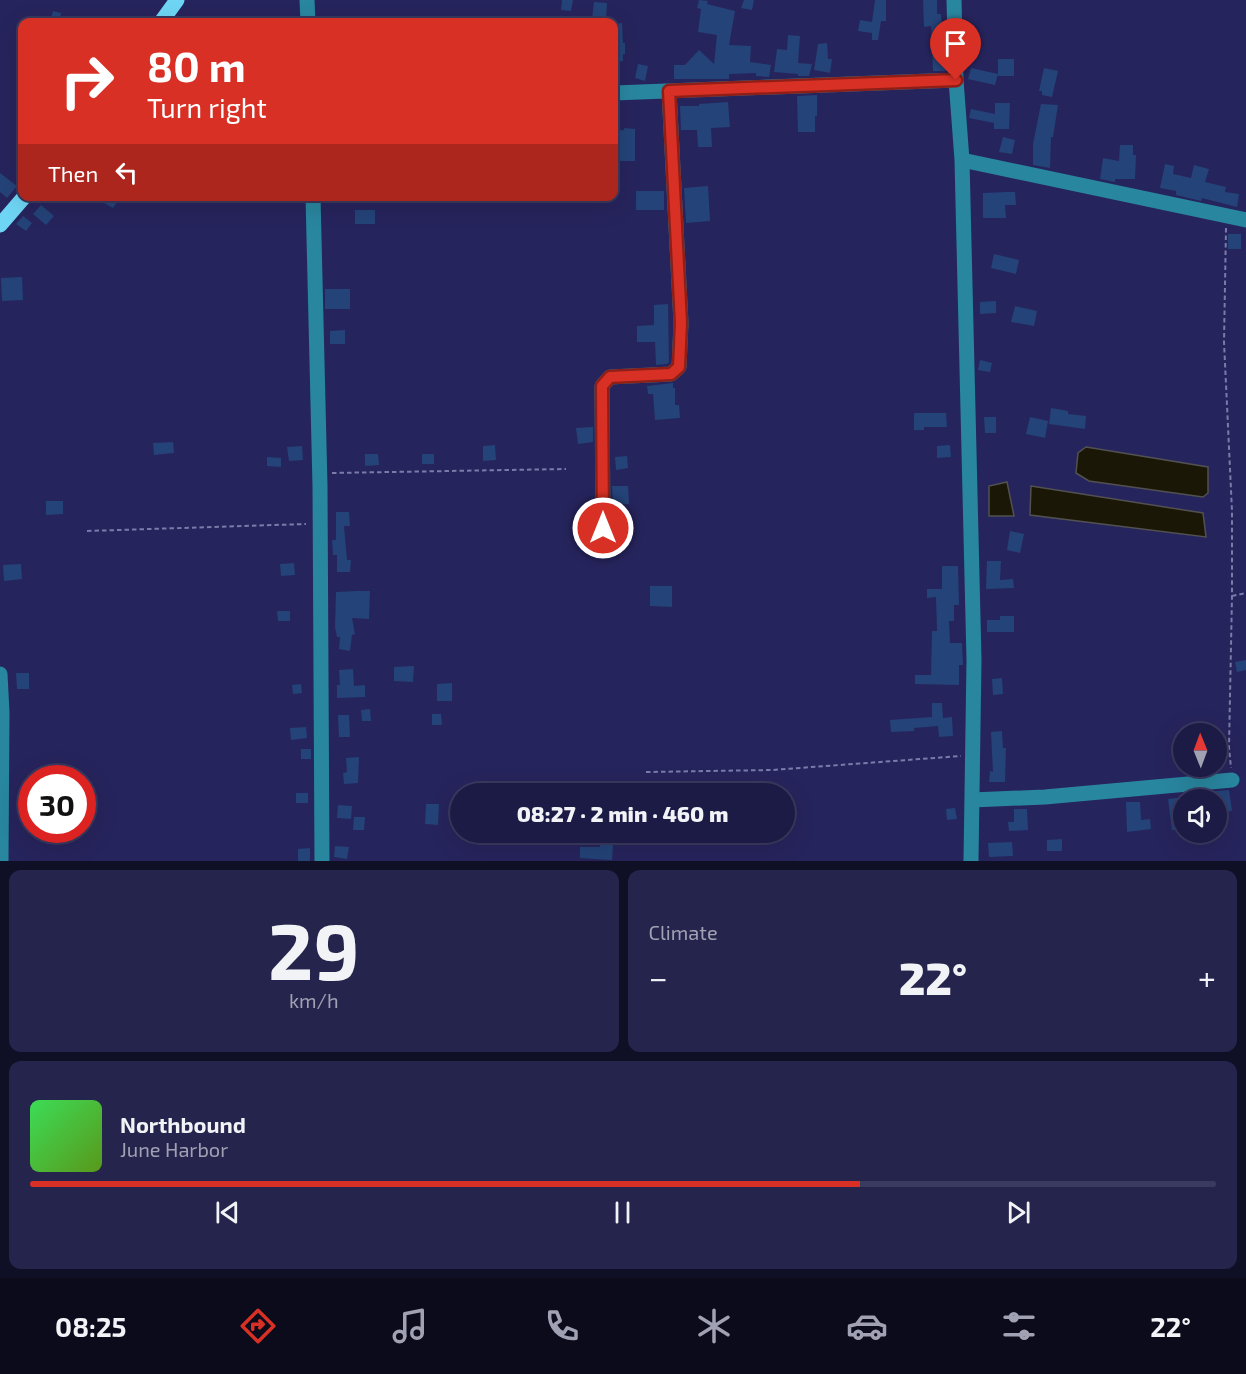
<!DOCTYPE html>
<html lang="en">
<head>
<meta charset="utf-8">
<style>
	body { margin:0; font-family:"Exo 2",sans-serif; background:#25244c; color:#f1f3f6; height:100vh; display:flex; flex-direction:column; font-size:22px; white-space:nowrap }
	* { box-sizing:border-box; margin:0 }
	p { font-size:20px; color:#a0a1b3 }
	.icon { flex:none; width:33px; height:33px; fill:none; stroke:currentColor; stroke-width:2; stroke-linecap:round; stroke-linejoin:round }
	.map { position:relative; height:861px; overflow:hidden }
	.drawer { display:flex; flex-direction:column; gap:9px; padding:9px; background:#0f0f26; flex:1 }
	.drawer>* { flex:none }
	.hud { position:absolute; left:18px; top:18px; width:600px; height:183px; border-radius:12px; box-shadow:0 6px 24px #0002,0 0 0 2px #3a395e; background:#d93025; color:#fff; overflow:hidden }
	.needle { width:39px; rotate:359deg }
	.tools { position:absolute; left:1173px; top:723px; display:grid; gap:12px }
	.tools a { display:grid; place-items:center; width:54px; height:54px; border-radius:50%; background:#1c1b45; box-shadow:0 6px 24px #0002,0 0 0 2px #3a395e; font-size:30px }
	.speed { position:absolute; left:18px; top:765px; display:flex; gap:12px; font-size:30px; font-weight:700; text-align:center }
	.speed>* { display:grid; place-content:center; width:78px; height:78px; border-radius:50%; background:#1c1b45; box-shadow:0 6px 24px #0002,0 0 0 2px #3a395e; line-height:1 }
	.speed .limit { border:9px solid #d22; background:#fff; color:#111 }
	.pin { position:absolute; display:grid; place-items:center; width:51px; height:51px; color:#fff; margin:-62px -26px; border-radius:50% 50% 50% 0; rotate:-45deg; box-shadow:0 0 6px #0007 }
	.pin .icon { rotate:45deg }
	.me { position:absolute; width:66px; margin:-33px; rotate:0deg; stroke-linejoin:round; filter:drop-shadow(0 0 4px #0008) }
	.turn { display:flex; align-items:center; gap:21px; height:126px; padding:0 30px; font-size:27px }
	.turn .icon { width:78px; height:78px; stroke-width:2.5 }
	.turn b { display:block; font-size:42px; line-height:51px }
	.then { display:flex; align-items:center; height:57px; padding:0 30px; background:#0003; gap:12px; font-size:22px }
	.big { font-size:45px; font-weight:800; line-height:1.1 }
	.drawer .tile { flex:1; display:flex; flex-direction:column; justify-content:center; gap:9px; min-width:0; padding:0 21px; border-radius:12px; background:#25244c }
	.drawer .dial { align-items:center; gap:0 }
	.dial b { font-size:78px; line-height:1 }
	.song { display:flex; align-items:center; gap:18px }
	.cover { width:72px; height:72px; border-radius:9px; background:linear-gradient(135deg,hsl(130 70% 55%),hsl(90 70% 35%)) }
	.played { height:6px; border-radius:3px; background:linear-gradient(90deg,#d93025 70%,#3a395e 70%) }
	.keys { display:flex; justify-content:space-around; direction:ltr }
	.heat { display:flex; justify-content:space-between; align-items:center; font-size:33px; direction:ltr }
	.drawer .tiles { flex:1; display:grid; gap:9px; grid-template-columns:1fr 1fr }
	.tile:last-child { grid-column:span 2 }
	.trip { position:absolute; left:450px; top:783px; width:345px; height:60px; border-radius:30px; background:#1c1b45; box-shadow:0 6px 24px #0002,0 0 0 2px #3a395e; font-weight:800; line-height:60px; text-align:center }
	.menu { display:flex; height:96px; justify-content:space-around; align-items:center; background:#0b0b1c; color:#a0a1b3 }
	.menu .icon { width:42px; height:42px }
	.menu .on { color:#d93025 }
	.menu b { font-size:27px; color:#f1f3f6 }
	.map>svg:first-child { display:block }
</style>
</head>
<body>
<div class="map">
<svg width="1246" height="861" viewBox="0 0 1246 861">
	<rect width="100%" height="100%" fill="#26245c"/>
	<path fill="#1a1707" stroke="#525150" stroke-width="1.5" d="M1086 447 1208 467V493L1203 497 1089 481 1076 473 1078 453Z
		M1007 482 1014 516H989V486Z
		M1031 486 1203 513 1206 537 1030 515Z"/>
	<path fill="#244378" d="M562 0H573L571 11 561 10Z
		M699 0 708 1 707 4 735 11 729 45 751 46 750 62 771 65 769 77 756 76V73L729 74V79H674V65H685L699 50 714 64 717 35 698 32 701 9 697 8Z
		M744 0H754L752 10 741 8Z
		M875 0H886V21H881L878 40H872V33L858 31 860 20 872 22Z
		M923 0H937V14H941L942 29H943L946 71H933L931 26 924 27Z
		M594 2 607 3 606 20 592 19Z
		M53 11 61 13 59 22H50Z
		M622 23 623 43H625V54H623V61L615 62 614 24Z
		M788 35 800 36 798 63 812 64 809 76H798V74L774 72 777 49 787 50Z
		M827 43 828 59H832L830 73 814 70 818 44Z
		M998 59H1014V76H998Z
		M638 64 648 66 645 81 635 78Z
		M971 68 998 74 995 85 968 79Z
		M1044 68 1058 71 1052 97 1042 95V91H1039Z
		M817 95V116H815V132H798L797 96Z
		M728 102 730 127 711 128 712 147H698L697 130H681L680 106H699V104Z
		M995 103H1010L1009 129H994V123L969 118 971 109 995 114Z
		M1041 104 1058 105 1053 137H1051L1050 168 1033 165V144Z
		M624 128 635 129V161H614V131L624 130Z
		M1003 137 1015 140 1012 154 999 152Z
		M1120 145H1133V155H1136L1135 179H1115V182L1100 179 1103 158 1119 161Z
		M1165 164 1174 166 1173 174 1191 178 1194 165 1209 169 1205 182 1226 187 1225 192 1239 194 1237 207 1202 198 1201 201 1176 195V191L1160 188Z
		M0 173 17 186 7 198 0 192Z
		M708 186 710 221 686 223 684 188Z
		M636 191H664V210H636Z
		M1007 192H1015L1016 205H1005L1006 218H983V193Z
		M108 196H121L113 208 104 203Z
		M41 205 54 216 46 225 33 214Z
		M355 210H375V224H355Z
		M23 216 32 223 26 231 16 224Z
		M1228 234H1241V249H1228Z
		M994 254 1019 260 1016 274 991 268Z
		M22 277 23 300 2 301 1 278Z
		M325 289H350V309H325Z
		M996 301V313L980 314V302Z
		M668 304 669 362 667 364 656 365 655 342H637V326L654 325V305Z
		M1015 306 1037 311 1034 326 1011 322Z
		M345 330V344H330V331Z
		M980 360 992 363 990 372 978 370Z
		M673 383V388H675V405H679L680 418 655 420 653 394H648L647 386Z
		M1051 408 1068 411V414L1086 416 1085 429 1049 424Z
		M914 413H946L947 427H924V430H914Z
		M984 417H996V433H985Z
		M1030 417 1048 421 1045 438 1026 434Z
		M593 427V442L578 444 576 428Z
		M173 442 174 453 154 455 153 443Z
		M495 445 496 460 483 461V446Z
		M950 445 951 457 937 458V446Z
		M302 446 303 460 289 461 287 447Z
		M365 454H378L379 465 365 466Z
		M422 454H434V464H422Z
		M627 456 628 468 616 470 615 457Z
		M267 457 281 458V467L267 466Z
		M612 486H628L629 504 613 505Z
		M46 501H63V514L46 515Z
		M336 512H349L350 526H344L347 560H351L350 572H337V555H333L332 540H336Z
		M593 523 595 537 582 538 581 524Z
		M1010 531 1024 534 1020 553 1007 550Z
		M987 561H1001L1000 580 1013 579 1014 588 986 589Z
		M294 563 295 575 281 576 280 564Z
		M21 564 22 579 4 581 3 565Z
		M942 566H958L959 605H954V621H949L950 643H962L963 665H959V685L915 684V675H931L932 631H937L936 597 927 598V589H942Z
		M650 586H672V607L650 606Z
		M356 591H370L369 619 352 618 355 634 352 635 350 651 339 649 340 637H337L335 627 336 592Z
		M277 611H290V621H278Z
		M1000 616H1014V632H987V620H1000Z
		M1246 660V670L1237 672 1235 662Z
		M414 666 413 682 394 681V667Z
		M353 669 354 686 365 685V697L337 698V685H340L339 670Z
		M16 673H29V689H17Z
		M1002 678 1003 694 993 695 992 679Z
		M452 683V701H437V684Z
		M301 684 302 693 293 694 292 685Z
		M932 703H942L943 718 952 717 953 736 939 737 938 726 914 728V731L891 732 890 720 932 717Z
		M370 709 371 721H362L361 710Z
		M432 714H441L442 725H432Z
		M338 715H349L350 737H339Z
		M306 727 307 738 291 740 290 728Z
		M1002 731 1003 748H1006L1005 782H989L990 771 993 772 991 732Z
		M301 749H311V759H301Z
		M359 757 358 783 344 784 343 773 347 772 346 758Z
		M1229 790 1232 811 1221 812 1219 800H1197V793Z
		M296 793H308V803H296Z
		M1178 798 1182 829 1172 830 1168 799Z
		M1126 802H1140L1141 820 1150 819 1151 829 1127 832Z
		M426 804H439L438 825 425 824Z
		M338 805 352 806 351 819 337 818Z
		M955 808 957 819 947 820 946 809Z
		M1014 809H1027L1028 830 1009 831 1008 822H1014Z
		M354 817H365L364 830H353Z
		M1062 839V851H1047V840Z
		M1012 842 1013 856 989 857 988 843Z
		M600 845H613L612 860 580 858V847H600Z
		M335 846 349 847 347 859 334 857Z
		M310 848V861H298V849Z"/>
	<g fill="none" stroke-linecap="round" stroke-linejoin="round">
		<path stroke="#7a7ba9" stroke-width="2" stroke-dasharray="4.5 3" stroke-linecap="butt" d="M1226 228 1224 342 1232 511V596L1229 747 1231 768
			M332 473 566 469
			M87 531 306 524
			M1232 596 1246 593
			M646 772 772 770 961 756"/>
		<path stroke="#29869f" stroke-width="15" d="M307 0 308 22
			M954 0 956 80 962 160 974 660 971 861
			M614 93 956 80
			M962 160 1246 220
			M313 196 320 486 322 861
			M603 529 602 386 610 377 671 374 679 367 681 323 669 91
			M0 674 2 713 1 861
			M972 800 1045 797 1232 780"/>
		<path stroke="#6fd5f4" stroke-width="15" d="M161 22 177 0
			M0 225 25 196"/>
	</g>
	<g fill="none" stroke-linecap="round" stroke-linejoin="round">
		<g stroke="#8d1f18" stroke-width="15">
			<path id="route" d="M603 528 602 386 610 377 671 374 679 367 681 323 669 91 956 80"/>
		</g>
		<use href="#route" stroke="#d93025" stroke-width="10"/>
	</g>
</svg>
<div class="tools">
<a><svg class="needle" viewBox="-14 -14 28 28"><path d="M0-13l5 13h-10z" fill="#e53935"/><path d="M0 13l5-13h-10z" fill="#a0a1b3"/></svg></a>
<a><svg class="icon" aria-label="sound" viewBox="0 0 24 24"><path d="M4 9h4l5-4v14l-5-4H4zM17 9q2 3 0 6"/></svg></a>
</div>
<div class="speed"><div class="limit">30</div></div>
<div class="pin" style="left:956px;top:80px;background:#d93025"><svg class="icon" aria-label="arrive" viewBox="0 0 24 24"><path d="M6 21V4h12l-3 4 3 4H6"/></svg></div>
<svg class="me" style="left:603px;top:528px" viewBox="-20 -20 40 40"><circle r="17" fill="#d93025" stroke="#fff" stroke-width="3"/><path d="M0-11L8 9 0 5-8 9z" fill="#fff"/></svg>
<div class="trip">08:27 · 2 min · 460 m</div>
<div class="hud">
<div class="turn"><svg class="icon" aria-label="right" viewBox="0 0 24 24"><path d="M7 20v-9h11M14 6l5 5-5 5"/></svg><div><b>80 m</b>Turn right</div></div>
<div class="then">Then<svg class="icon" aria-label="left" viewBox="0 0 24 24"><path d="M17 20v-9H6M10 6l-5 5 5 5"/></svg></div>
</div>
</div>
<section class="drawer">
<div class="tiles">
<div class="tile dial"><b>29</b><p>km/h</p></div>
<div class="tile"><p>Climate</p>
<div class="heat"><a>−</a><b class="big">22°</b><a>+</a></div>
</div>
<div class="tile">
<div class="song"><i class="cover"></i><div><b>Northbound</b><p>June Harbor</p></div></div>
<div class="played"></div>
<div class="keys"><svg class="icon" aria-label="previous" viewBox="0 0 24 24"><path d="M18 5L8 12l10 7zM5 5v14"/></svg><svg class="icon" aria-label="pause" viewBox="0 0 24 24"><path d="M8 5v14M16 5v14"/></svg><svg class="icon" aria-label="next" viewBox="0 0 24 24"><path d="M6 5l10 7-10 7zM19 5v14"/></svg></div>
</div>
</div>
</section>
<nav class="menu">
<b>08:25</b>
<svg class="icon on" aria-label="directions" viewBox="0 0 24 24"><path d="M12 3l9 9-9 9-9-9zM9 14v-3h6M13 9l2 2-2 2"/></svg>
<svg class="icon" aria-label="music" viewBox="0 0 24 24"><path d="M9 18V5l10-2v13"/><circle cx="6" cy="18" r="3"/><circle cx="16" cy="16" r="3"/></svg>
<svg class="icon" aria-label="phone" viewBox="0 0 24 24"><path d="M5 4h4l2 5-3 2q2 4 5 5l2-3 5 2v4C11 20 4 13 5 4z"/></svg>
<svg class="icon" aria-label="climate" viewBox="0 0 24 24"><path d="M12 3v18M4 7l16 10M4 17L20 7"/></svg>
<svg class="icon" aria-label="car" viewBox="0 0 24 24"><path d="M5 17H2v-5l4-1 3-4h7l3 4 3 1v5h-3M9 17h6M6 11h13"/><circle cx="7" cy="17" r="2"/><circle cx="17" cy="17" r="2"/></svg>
<svg class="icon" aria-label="filters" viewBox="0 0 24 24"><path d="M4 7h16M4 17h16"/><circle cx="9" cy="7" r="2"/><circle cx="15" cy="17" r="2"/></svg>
<b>22°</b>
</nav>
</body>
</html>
